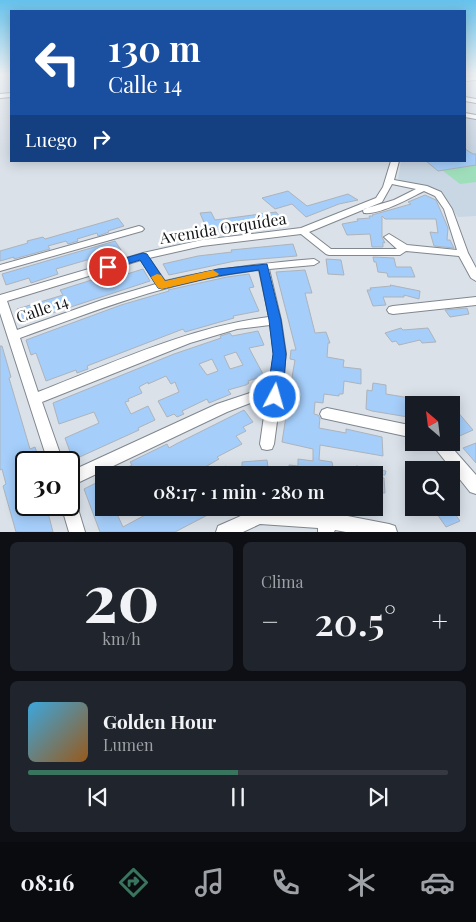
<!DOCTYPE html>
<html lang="es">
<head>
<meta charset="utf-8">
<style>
	body { margin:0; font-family:"Playfair Display",serif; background:#20242c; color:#f1f3f6; height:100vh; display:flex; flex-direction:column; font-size:19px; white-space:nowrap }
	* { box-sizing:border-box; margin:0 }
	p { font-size:16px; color:#9ea1a6 }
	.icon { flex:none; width:28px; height:28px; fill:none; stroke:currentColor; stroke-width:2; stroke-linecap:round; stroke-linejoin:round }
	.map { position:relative; height:532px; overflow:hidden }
	.drawer { display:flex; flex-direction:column; gap:10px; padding:10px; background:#0d0f14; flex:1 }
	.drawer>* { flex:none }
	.banner { position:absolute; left:10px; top:10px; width:456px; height:152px; border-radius:0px; box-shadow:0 2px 12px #0003; background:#1a4fa0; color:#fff; overflow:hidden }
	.needle { width:32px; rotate:332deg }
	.buttons { position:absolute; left:405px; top:396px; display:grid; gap:10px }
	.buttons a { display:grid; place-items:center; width:55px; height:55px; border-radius:0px; background:#171b24; box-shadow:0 2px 12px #0003; font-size:25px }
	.speed { position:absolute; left:15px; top:451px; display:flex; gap:10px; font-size:25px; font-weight:700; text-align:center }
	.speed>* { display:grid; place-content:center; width:65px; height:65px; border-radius:50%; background:#171b24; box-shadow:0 2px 12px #0003; line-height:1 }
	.speed .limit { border:2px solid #111; border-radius:8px; background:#fff; color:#111 }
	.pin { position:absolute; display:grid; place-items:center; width:42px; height:42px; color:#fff; margin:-21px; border:2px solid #fff; border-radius:50%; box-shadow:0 1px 5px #0007 }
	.me { position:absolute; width:55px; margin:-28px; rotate:6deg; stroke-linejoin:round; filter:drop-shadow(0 0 4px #0008) }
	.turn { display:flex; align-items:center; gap:18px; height:105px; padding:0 15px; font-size:22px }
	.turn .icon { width:65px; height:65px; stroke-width:2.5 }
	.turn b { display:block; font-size:35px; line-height:42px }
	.then { display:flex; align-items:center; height:48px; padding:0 15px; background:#0003; gap:10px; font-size:19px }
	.big { font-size:38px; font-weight:600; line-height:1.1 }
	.drawer .tile { flex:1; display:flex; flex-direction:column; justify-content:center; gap:8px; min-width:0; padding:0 18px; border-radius:8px; background:#20242c }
	.drawer .dial { align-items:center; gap:0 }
	.dial b { font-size:65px; line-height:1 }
	.song { display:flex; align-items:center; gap:15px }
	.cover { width:60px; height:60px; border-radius:8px; background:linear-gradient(135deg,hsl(200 70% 55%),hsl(30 70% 35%)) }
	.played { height:5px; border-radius:2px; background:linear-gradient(90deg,#39745e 50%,#363941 50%) }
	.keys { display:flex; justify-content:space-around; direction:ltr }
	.heat { display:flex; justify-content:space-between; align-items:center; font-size:28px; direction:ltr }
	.drawer .tiles { flex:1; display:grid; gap:10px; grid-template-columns:1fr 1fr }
	.tile:last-child { grid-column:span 2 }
	.trip { position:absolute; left:95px; top:466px; width:288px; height:50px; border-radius:0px; background:#171b24; box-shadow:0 2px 12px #0003; font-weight:600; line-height:50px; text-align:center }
	.tabs { display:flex; height:80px; justify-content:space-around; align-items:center; background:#090b0e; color:#9ea1a6 }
	.tabs .icon { width:35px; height:35px }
	.tabs .active { color:#39745e }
	.tabs b { font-size:22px; color:#f1f3f6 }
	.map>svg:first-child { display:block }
</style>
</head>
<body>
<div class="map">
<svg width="476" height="532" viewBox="0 0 476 532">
	<rect width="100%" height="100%" fill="#dae1e9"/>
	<path fill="#c9d6e3" d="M465 112 476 115V216L458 217 439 192 404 182 398 179 401 161H465Z"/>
	<path fill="#9fdebb" d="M476 165V182L460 184 442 170Z"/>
	<path fill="#a5cefa" stroke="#adb3bb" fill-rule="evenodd" d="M465 149 473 154H476V165L438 171 426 161H465Z
		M288 191 307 206 348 194 358 200 339 204 306 217 292 204 275 209 262 198Z
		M425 195 436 200 448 228 447 240H450L454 248 434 246 430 232 438 233 436 219H385L382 216V237L385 243 383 242V247H372L370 234 347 235 342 224 358 221 357 219 370 218 369 216H373L372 215 411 204 408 202Z
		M211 212 215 220 276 212 280 217 263 221 265 223 256 225 241 227 239 224 208 232 200 213Z
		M118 218 124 226 108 231 109 232 98 236 97 233 77 239 78 241 68 244 66 241 48 246 50 249 14 259V257L0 261V251L28 243 27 241 43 237 45 239Z
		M115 241 121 250 56 269 58 274 31 283 29 278 6 285 2 274Z
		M293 244 297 256 235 261 169 275 163 264 198 256 232 252 231 250Z
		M373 257 394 258 396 267H411L415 277H388L387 273 378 272 376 262H374Z
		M326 259 341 260 344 275 328 274Z
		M143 269 150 281 22 323 17 309 63 295 60 290 98 278V280L106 277 108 280Z
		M305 270 312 293H305L315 333 326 332 330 343H328L327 357 344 360 343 367 361 369V384L344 381 343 394H339V396L324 394 323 403 315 402 314 414 318 415 320 418 319 428 346 433V429L382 437 383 456 320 445 319 460 332 462 333 467 342 468 343 475H289V465L298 466V459L313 461V449L282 442 290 391 286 390 287 382 291 383 295 360 290 359 291 350H296L276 272Z
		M249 274 254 287 249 288 259 311 233 316 234 318 185 332 183 329 87 366 88 369 77 373 76 370 46 381 36 353 31 355 26 340 121 305 169 291 168 290 227 277Z
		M390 285 420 291 419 299 404 295V297H383L386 305 373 306 367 290H371L370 288 391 286Z
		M467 308 469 314 450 317 445 310Z
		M401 328 403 330 428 328 436 342 422 343 420 340 399 345 396 341 392 342 385 333Z
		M258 331 264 345 249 348 264 376 248 381 249 383 246 385 228 390 231 394 209 403 207 399 182 411 184 414 177 417 174 414 167 417 158 401 179 392 175 382 171 384 166 376 148 384V382L139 387 142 393 128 399 129 401 125 402 131 414 148 406 155 420 138 428 139 430 73 460 65 438 99 423 94 412 59 424 53 403 174 354 221 338 220 336 230 333 232 336ZM236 352 243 365 230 369 224 356ZM212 359 218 371 207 375 199 364Z
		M0 346H2L11 377 9 378 30 449 35 447 40 462H26V505H46L53 532H16L3 486 6 484 2 469 0 470Z
		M373 383 386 385V394L416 399 417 397 437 405H414V416L408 414V417L372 411 366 409 367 390 372 391Z
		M244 410 253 422 243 427 246 431 236 436 242 444 217 457 219 459 200 470 186 475H113L132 465 130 462 167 444 169 448 176 444Z
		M456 410 473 430 455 438 451 435V412Z
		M476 443V463L463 448Z
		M267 460 269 475H221L219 469 226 466 229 472 242 467V462Z
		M356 466 386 471 385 475H381V477L384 478 385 493H382V504L374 502V475H356Z
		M104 479V508H128L117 514 123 527 158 508H221L175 532H100L84 489Z
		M444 508H451L460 521 446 527 435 511Z"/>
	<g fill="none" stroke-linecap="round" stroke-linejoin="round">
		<g stroke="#80878e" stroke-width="2">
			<path id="minor" d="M476 76V80L465 81V77Z
				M11 93V97L0 98V94Z
				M465 97 476 99V103L465 101Z
				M465 113 476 115V119L465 117Z
				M391 161H399L394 180 427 186 441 192 452 209 468 253 476 268V281L471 278 459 256 406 251 400 255H329L326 254 301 234 202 246 149 258 165 281C214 269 264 263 314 259L319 262 314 265 269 269 281 320 286 354 274 444 272 449 267 450 262 449 260 444 266 402H253L227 412 69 487V472L217 404 253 392H268L274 354 270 325 237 329 190 343 42 402 63 462H48L0 313V295L143 253 202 240 301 228 376 198 383 187ZM392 184 416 189 394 200 364 209 363 211 364 213C380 215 410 198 424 191L435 196 444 209 457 250 407 245 389 234 384 237 397 249H331L309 232 382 202ZM141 260 156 284 102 300 17 330 7 301ZM259 270 269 317C189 327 113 363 38 392L20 338C100 309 173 280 259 270Z
				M139 226 142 227 144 229 142 231 0 271V265Z
				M476 297V305L393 314 389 313 387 310 389 307 393 306Z
				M327 408 414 426V438L322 418 320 414 322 410Z
				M430 442H447L476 475V494L470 492Z
				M69 497 75 499 85 532H69L61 505H69Z
				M259 508 327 512 389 524 395 526 397 532H346L335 530 334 532H318V528L260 524 243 532H216L218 526Z"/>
		</g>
		<use href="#minor" fill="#fff" fill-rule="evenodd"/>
	</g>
	<linearGradient id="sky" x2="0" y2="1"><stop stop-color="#66c2ec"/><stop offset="0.5" stop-color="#eef2f5"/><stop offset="1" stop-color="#eef2f5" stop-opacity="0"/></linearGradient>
	<rect width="476" height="149" fill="url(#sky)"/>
	<path fill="#1a73e8" stroke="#114b97" d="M143 253 147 254 165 281 218 269 267 264 281 320 286 354 283 397 280 401 275 403 269 401 267 397 273 354 269 320 259 270 218 276 162 289 158 288 140 260 108 270 102 267 104 264Z"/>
	<path fill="#f59e0b" d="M213 270 219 274 217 276 162 289 158 288 151 277 157 274 161 275 165 281Z"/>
	<g text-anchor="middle" stroke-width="5" stroke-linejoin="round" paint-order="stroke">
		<g font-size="16" fill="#131618" stroke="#fff">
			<text transform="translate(223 228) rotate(-9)" y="6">Avenida Orquídea</text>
			<text transform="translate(42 309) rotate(-19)" y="6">Calle 14</text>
		</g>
	</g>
</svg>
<div class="buttons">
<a><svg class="needle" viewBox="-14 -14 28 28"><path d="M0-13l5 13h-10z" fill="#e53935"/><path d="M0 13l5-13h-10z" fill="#9ea1a6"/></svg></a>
<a><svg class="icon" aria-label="search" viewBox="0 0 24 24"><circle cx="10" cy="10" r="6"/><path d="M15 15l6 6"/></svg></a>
</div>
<div class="speed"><div class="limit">30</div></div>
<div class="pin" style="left:108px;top:267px;background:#d93025"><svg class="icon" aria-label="arrive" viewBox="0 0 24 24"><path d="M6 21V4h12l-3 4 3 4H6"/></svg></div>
<svg class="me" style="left:275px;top:397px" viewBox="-20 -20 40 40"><circle r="17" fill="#1a73e8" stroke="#fff" stroke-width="3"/><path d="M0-11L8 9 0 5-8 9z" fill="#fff"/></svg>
<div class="trip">08:17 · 1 min · 280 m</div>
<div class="banner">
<div class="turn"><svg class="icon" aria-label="left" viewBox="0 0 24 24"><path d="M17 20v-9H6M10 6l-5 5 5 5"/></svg><div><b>130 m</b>Calle 14</div></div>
<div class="then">Luego<svg class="icon" aria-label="right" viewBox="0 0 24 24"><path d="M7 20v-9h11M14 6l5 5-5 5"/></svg></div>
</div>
</div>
<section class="drawer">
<div class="tiles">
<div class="tile dial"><b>20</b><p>km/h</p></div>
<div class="tile"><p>Clima</p>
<div class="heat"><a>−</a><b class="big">20.5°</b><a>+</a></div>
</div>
<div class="tile">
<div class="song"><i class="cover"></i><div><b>Golden Hour</b><p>Lumen</p></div></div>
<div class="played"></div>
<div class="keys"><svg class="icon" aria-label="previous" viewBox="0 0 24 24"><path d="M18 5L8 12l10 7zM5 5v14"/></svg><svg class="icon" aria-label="pause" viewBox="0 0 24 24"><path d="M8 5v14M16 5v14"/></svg><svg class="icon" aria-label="next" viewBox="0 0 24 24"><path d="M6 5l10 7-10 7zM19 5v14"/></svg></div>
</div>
</div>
</section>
<nav class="tabs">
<b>08:16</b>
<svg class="icon active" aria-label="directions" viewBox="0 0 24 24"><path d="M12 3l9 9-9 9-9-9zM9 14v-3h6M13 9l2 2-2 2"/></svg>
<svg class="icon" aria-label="music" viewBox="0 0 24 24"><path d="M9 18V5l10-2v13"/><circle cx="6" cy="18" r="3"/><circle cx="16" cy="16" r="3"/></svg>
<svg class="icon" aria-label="phone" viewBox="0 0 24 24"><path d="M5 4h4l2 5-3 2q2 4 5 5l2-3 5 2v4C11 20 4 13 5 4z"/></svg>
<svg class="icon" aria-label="climate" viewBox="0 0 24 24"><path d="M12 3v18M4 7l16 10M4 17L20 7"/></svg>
<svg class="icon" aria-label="car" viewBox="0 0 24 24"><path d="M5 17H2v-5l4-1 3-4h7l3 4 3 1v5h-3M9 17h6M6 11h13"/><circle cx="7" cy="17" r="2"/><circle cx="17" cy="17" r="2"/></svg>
</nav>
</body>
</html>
